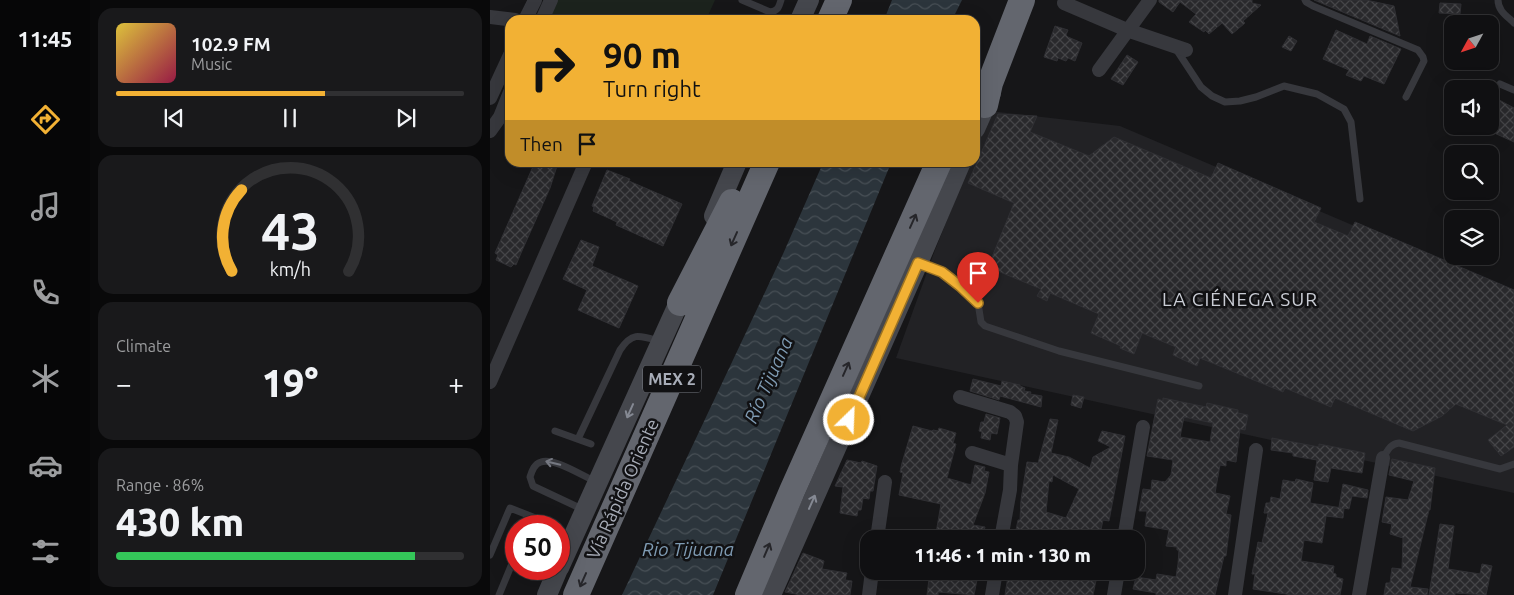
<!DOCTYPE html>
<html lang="en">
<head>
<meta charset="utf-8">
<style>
	body { margin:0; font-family:Ubuntu,sans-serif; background:#19191b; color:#f1f3f6; height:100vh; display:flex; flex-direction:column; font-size:19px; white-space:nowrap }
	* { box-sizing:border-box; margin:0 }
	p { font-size:16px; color:#9c9d9f }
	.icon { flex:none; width:28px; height:28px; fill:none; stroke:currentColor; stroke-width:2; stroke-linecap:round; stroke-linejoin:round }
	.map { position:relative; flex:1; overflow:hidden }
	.details { display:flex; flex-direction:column; gap:8px; padding:8px; background:#09090a; width:400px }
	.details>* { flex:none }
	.hud { position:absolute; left:15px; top:15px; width:475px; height:152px; border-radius:15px; box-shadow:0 5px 20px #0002,0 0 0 1px #303032; background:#f2b134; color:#111; overflow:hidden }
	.needle { width:32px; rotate:230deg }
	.tools { position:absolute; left:954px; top:15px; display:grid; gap:10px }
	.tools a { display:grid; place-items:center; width:55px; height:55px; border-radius:10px; background:#101012; box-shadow:0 5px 20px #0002,0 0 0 1px #303032; font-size:25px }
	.speed { position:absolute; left:15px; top:515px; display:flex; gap:10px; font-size:25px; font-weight:700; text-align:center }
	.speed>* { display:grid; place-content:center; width:65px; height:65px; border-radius:50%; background:#101012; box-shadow:0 5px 20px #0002,0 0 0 1px #303032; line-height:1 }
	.speed .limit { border:8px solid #d22; background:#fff; color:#111 }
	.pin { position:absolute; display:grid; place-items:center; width:42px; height:42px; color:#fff; margin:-51px -21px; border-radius:50% 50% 50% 0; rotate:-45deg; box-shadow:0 0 5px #0007 }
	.pin .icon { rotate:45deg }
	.me { position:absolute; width:55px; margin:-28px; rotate:24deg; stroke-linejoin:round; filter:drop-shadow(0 0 4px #0008) }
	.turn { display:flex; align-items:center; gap:18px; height:105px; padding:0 15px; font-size:22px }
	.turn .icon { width:65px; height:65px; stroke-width:2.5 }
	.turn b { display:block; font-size:35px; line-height:42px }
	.then { display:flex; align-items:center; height:48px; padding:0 15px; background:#0003; gap:10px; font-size:19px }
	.big { font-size:38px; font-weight:800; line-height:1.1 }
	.details .tile { flex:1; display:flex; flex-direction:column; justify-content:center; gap:8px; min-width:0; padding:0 18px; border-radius:15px; background:#19191b }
	.details .dial { align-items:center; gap:0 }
	.dial svg { height:130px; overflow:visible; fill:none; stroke:#303032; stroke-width:7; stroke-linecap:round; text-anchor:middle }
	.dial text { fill:#f1f3f6; stroke:none }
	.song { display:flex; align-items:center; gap:15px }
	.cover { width:60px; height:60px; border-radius:8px; background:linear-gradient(135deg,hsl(50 70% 55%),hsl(340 70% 35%)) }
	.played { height:5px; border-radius:2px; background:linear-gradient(90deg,#f2b134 60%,#303032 60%) }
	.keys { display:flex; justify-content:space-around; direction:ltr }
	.heat { display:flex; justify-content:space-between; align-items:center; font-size:28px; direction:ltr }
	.charge { height:8px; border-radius:4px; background:linear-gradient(90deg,#34c759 86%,#303032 0) }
	.trip { position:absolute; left:370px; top:530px; width:285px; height:50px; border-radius:15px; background:#101012; box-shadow:0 5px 20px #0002,0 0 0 1px #303032; font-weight:800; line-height:50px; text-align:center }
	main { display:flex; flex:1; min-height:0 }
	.menu { display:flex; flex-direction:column; width:90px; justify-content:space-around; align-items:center; background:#060607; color:#9c9d9f }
	.menu .icon { width:35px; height:35px }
	.menu .active { color:#f2b134 }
	.menu b { font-size:22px; color:#f1f3f6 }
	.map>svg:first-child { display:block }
</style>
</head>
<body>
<main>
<nav class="menu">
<b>11:45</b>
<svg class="icon active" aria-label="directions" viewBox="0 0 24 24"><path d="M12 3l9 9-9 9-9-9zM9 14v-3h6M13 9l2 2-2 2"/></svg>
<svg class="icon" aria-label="music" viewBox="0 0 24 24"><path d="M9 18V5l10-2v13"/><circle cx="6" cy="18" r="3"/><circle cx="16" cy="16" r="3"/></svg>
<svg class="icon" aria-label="phone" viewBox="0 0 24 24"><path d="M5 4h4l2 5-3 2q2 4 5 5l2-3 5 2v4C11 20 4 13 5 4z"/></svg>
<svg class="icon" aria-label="climate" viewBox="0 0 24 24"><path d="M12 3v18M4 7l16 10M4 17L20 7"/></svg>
<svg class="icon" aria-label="car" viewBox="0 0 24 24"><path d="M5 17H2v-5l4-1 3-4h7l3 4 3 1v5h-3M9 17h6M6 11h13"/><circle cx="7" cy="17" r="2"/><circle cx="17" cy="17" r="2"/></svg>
<svg class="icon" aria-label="filters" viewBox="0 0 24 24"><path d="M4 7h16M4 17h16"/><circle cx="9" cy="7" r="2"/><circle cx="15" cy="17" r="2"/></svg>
</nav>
<section class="details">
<div class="tile">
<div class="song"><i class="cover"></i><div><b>102.9 FM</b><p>Music</p></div></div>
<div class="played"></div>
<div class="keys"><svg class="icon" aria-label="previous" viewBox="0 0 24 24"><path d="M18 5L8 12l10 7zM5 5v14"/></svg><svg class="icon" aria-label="pause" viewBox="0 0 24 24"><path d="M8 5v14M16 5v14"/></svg><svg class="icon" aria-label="next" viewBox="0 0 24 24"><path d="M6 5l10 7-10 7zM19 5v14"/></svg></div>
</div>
<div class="tile dial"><svg viewBox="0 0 100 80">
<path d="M14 69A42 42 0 1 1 86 69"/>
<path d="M14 69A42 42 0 0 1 20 19" stroke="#f2b134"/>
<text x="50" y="56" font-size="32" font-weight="700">43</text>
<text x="50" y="72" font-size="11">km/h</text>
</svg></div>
<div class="tile"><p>Climate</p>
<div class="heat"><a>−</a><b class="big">19°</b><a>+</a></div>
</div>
<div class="tile"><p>Range · 86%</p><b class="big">430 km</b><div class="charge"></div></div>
</section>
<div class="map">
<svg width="1024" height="595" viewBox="0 0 1024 595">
	<defs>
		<pattern id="water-waves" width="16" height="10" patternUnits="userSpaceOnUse" patternTransform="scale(1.25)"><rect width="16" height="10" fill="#2c353c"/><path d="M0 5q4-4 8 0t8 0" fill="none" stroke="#485056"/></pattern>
		<pattern id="building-cross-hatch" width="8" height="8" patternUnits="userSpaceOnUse" patternTransform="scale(1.25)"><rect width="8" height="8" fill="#29292c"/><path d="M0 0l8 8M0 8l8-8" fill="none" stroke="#454548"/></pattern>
	</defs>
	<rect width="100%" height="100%" fill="#161618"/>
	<path fill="#222225" d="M500 111 630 126 1024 294V493L406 358 445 250 480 163 485 162V149Z"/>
	<path fill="#1c231d" d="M66 0H225L216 20H58Z"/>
	<path fill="url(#water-waves)" d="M402 0H472L462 20H394Z
		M333 163H401L223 595H132L293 254Z"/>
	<path fill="url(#building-cross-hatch)" stroke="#303034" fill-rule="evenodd" d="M669 0H762V3L771 5 753 21 755 23 742 34 732 23 719 34 715 30 714 32 699 22 706 14 690 2 683 12 669 2Z
		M824 0H876L904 6 910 36Z
		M950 3 971 4 970 14 949 13Z
		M565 26 578 30 576 35 578 37 592 43 585 61 578 58 576 61 568 58 567 61 554 57Z
		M846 30 877 44 880 36 911 49 894 84 874 76 871 81 856 75 859 70 833 59Z
		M799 36 807 41 801 51 792 47Z
		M637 55 648 62 633 85 621 79Z
		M1000 95 1024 108V142L1000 131Z
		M508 114 547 116 540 132 599 156 624 137 721 178 728 163 831 208 824 222 858 236 865 222 1024 290V447L1011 456 998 440 1017 425 966 404 952 416 923 431 845 398 841 407 795 388 793 392 710 358 707 366 683 355 686 347 652 333 644 354 630 348 631 346 601 333 609 314 560 293 557 301 547 296 551 289 498 267 524 203 478 183Z
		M45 162H67V166L60 188 31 253 26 265 24 264 21 267 6 260 8 255 5 253Z
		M117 170 140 179 139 181 192 204 173 246 126 225 127 222 103 211 104 207 102 206Z
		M91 240 109 247 102 266 148 286 129 328 88 310 97 290 73 279Z
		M483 379 511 386 512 381 530 385V386L535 388 534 391 541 392 540 394 552 396 551 407 510 396 509 400 480 391Z
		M583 395 594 397 591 408 581 405Z
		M673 398 716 407 717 403 748 410V413L758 415 755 430 750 429 746 462 736 460V466L730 465 725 493 740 496 736 514 741 515 736 556H734L725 595H666V593L643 589 646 577 666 580 667 574 686 577 688 564 689 550H687V547L676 546 679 530 655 526 657 511H649L653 489 661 490 662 480 675 482 681 475 683 460 657 456 668 399 673 401ZM694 417 723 423 720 442 690 437Z
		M496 414 510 418 507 434 501 433 500 440 491 438 492 432 489 431 491 422H494Z
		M560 419 568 420 561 453 579 457 600 468 603 457 621 447 608 441 612 431 635 436 619 521 613 520 609 539H532L533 531 526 530 528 520H530L531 500 537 462 548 463ZM563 475 589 489 576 518 556 512 559 481 562 482Z
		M423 426 442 431 443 430 448 431 449 428 466 433 463 443 466 444 457 478 481 485 485 465 495 467 494 471 499 472 495 493 483 525 495 527 492 539H445L451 504 409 495 413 473 410 472 412 463Z
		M782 438 829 447V444L875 453 872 473 841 468 838 482 824 480 827 460 803 456V453L781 450Z
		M902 459 945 468 940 510H939L920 587 938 589 937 595H894L896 583H900L902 568 912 569 913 538 900 534 902 524 892 522 896 497 918 500 924 481 899 475Z
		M357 460 371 463 372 461 387 466 383 491H380L379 499 373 498 371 510H368L367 516 350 513 353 487 345 486Z
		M806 479 823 483 820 503 852 508 849 507 853 484 878 490 877 498 862 496 859 509 854 508 853 518 836 516 832 543 814 540 811 561 844 566 843 573 846 574V577L853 579 850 595H802L763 589 765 574H762L768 542 772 543 778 513H774L776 503H780L781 497 790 499 793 480 805 482Z
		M950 524 964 526 958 569 990 574 992 564 1002 566 996 595 965 593V595H939Z
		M313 553 334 561 332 569 357 573 355 580 362 581 360 595H310L295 592Z
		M440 571H470L488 575 484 595 448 592V595H437Z
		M537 571H608L603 595H515L518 576 536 579Z"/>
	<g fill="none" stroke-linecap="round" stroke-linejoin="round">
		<path stroke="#37383d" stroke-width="7" d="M252 0 280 12C288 11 289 7 291 0
			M815 0 816 2 823 6 928 50 933 57 934 61 916 97
			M1008 0C1008 11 1017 16 1024 23
			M686 49 711 87 722 96 735 102 750 101 766 97 794 86 827 94 854 109 861 122 870 199
			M1010 84 1024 90
			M429 263 452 272 470 286 488 303 491 322 495 326 569 351 709 386
			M65 431 101 444
			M88 439 130 350C142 332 149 335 169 341
			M893 458C898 450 900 444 909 443L1010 469 1024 464
			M94 510 43 486 40 477C42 471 44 464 51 462 64 457 94 477 107 482
			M39 526 43 517 67 526
			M0 555 20 508 43 517
			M9 595 26 554"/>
		<path stroke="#37383d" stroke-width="14" d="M574 3 637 30 696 50
			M0 17 25 20
			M35 20 45 0
			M52 20 61 0
			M609 70 660 0
			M0 98 20 55
			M0 131 10 117 20 92
			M0 382 96 162
			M470 397 520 412 525 416 527 422 521 465
			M482 453 521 465 520 490 511 539
			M387 539 395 482
			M634 539 653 427
			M379 595 382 571
			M502 595 506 571
			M624 595 628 571
			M745 595 766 450
			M869 595 893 458"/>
		<path stroke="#45474d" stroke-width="20" d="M310 20 319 0
			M485 129 501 93
			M224 216 247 162
			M69 568 195 289
			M57 595 68 569
			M281 595 428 263 471 162"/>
		<path stroke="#63666e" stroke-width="26" d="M340 20 349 0
			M495 105 500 83 532 0
			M190 303 242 202
			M86 595 277 162
			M258 595 302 491 449 162"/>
	</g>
	<defs><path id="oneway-shaft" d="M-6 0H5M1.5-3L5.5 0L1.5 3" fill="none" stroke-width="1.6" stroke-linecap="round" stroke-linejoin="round" transform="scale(1.25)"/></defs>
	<g stroke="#26262a">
		<use href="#oneway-shaft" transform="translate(423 221) rotate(-66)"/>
		<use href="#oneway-shaft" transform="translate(244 239) rotate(114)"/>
		<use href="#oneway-shaft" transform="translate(356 369) rotate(-66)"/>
		<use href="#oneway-shaft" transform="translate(277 550) rotate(-67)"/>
		<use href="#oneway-shaft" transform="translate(93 580) rotate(114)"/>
	</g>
	<g stroke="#858993">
		<use href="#oneway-shaft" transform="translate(140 411) rotate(114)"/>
		<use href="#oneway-shaft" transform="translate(322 502) rotate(-66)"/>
	</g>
	<use stroke="#757881" href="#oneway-shaft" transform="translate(63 463) rotate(-167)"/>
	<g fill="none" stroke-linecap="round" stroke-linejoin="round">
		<g stroke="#9d7322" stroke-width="12">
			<path id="route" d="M359 420 428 263 452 272 470 286 488 303"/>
		</g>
		<use href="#route" stroke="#f2b134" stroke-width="9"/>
	</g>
	<g text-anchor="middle" stroke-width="5" stroke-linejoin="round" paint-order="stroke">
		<rect fill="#111113" stroke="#7b7e86" stroke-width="1" x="153" y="365.5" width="58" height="27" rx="4"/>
		<g font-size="16" font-weight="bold" fill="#a8adb8">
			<text x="182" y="385">MEX 2</text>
		</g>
		<g font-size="18" fill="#a8adb8" stroke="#111113">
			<text transform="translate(133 489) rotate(-66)" y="6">Vía Rápida Oriente</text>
		</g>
		<g font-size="19" letter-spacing="1" fill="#c9ccd4" stroke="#111113">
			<text x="750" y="306">LA CIÉNEGA SUR</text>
		</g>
		<g font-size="19" font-style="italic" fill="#7f9bb3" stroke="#111113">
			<text transform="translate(278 380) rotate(-66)" y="7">Río Tijuana</text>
			<text x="198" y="556">Rio Tijuana</text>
		</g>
	</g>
</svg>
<div class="tools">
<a><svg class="needle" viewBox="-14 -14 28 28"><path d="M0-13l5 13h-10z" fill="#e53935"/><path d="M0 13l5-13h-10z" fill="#9c9d9f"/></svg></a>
<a><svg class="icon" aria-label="sound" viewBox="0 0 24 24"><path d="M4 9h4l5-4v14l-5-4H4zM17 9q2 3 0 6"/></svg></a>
<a><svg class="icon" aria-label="search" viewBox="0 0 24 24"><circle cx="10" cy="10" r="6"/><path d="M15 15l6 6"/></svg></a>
<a><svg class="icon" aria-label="layers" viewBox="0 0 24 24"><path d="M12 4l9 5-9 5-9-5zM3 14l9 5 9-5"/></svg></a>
</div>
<div class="speed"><div class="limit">50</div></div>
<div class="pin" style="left:488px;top:303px;background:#d93025"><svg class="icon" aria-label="arrive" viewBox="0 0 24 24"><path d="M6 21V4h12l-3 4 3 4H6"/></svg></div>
<svg class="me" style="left:359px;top:420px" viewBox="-20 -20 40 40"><circle r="17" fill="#f2b134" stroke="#fff" stroke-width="3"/><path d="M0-11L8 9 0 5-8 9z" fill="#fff"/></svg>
<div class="trip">11:46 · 1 min · 130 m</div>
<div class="hud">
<div class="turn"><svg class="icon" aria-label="right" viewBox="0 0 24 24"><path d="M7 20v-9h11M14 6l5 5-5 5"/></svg><div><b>90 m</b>Turn right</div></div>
<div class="then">Then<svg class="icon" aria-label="arrive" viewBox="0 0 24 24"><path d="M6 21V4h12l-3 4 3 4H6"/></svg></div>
</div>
</div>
</main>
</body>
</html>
